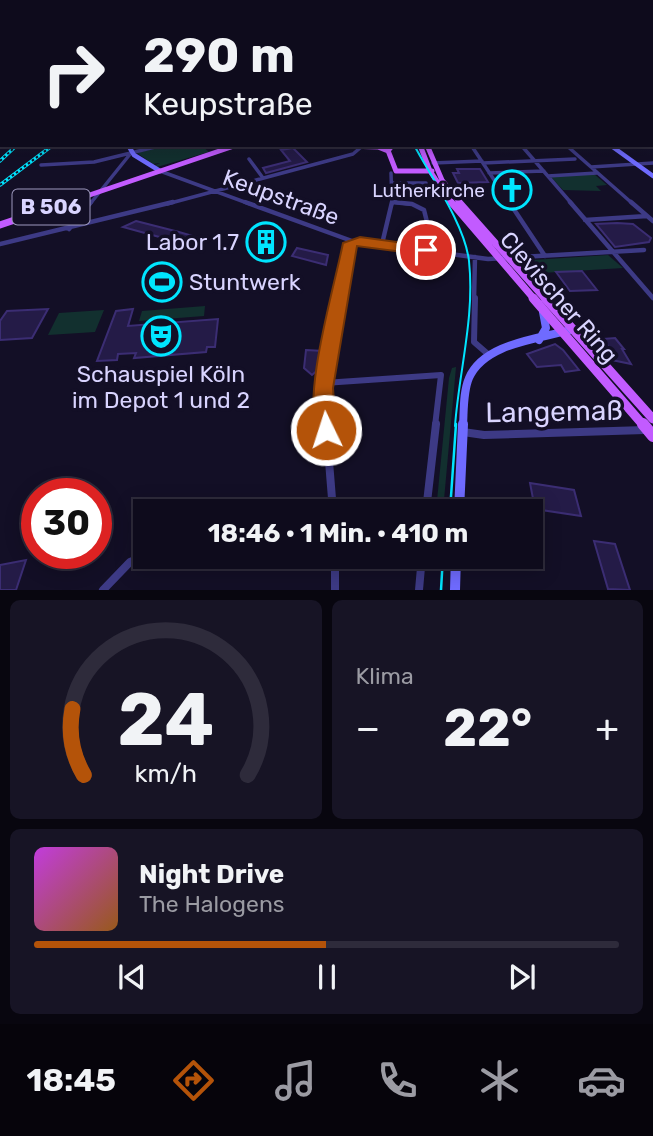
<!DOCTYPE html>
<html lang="de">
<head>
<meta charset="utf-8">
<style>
	body { margin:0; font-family:Rubik,sans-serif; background:#171425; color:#f1f3f6; height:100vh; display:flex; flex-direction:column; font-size:26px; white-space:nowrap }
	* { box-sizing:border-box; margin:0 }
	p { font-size:23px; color:#9b9ba3 }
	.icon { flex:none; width:38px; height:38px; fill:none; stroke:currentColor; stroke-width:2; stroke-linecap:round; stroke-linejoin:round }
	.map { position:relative; height:590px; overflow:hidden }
	.sheet { display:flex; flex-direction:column; gap:10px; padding:10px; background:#08060f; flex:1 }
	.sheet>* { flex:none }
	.banner { position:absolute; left:0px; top:0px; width:654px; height:147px; box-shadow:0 4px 18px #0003,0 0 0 2px #2e2b3b; background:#0e0b1c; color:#f1f3f6; overflow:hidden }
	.speed { position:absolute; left:21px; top:478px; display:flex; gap:14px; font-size:35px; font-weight:700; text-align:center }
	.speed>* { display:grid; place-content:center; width:91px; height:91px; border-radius:50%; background:#0e0b1c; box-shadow:0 4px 18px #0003,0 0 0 2px #2e2b3b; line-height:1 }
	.speed .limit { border:10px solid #d22; background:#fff; color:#111 }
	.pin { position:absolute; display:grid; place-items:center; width:60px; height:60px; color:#fff; margin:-30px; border:4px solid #fff; border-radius:50%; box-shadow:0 2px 7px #0007 }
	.me { position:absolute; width:77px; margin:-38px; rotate:356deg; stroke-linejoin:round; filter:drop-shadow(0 0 5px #0008) }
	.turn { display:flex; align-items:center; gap:24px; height:147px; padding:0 28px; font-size:32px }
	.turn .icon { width:91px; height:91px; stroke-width:2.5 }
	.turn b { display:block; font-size:49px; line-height:60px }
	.big { font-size:52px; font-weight:700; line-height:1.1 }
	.sheet .card { flex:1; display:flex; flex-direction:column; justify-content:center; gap:10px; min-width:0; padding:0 24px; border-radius:10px; background:#171425 }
	.sheet .dial { align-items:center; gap:0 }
	.dial svg { height:182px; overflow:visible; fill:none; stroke:#2e2b3b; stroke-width:7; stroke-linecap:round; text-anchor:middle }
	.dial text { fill:#f1f3f6; stroke:none }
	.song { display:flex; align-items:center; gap:21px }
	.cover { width:84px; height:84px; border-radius:10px; background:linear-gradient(135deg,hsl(290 70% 55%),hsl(30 70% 35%)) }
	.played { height:7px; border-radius:4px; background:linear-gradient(90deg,#b45309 50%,#2e2b3b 50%) }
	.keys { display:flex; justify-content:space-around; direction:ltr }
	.heat { display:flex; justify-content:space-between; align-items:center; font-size:38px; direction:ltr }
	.sheet .tiles { flex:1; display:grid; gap:10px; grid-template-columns:1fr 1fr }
	.card:last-child { grid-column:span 2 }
	.trip { position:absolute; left:133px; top:499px; width:410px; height:70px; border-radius:0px; background:#0e0b1c; box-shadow:0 4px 18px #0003,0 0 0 2px #2e2b3b; font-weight:700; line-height:70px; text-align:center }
	.menu { display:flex; height:112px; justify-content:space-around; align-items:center; background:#06040b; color:#9b9ba3 }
	.menu .icon { width:49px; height:49px }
	.menu .on { color:#b45309 }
	.menu b { font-size:32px; color:#f1f3f6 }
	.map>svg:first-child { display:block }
</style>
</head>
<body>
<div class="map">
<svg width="653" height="590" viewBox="0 0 653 590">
	<rect width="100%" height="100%" fill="#130f26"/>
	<path fill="#12302f" d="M169 145H201L209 152 157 167 155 165 160 163 153 164 137 153Z
		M594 174 607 185 596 186 601 191 563 190 550 176Z
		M608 255 623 268 542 273 533 260Z
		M205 306 204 316 139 321 142 311Z
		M104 310 95 332 48 335 59 313Z
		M456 367 443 511H436L449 378 452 368Z"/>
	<path fill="#241b47" stroke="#3b2d73" stroke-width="2" d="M293 148 307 162 266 173 263 168 290 161 281 150Z
		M457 169H480L488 182 458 183 453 173H459Z
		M136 221 179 232 203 239 196 247 123 227Z
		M617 223 633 224 651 238 649 242 615 247 596 224Z
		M263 229 283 235 273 251 251 245Z
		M297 248 328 255 326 265 292 256Z
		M582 271 597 290 570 291 556 272Z
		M48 309 32 338 0 340V321L7 311Z
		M133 309 128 326 218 319 215 347H207L206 352 134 358 136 353 118 354 117 360 97 361 116 311Z
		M615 338 624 349H622L631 364 612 360 607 353 612 351 602 339Z
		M555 344 563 350 579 370 565 372 561 365 537 367 527 354Z
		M306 350 323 351 319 369 312 375 304 368Z
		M530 483 574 490 581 516 535 509Z
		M594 541 615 544 630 590 608 589Z
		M26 560 16 590H0V565Z"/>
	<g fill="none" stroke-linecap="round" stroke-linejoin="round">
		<path stroke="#3d3a85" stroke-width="3.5" d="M471 145 510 204
			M521 145 572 204
			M566 145 633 204
			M249 159 263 178
			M433 163 482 161
			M483 163 575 159
			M41 165 94 162 163 145
			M591 167 653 163
			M160 171 250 204
			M391 173 392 204
			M489 173 544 171
			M548 176 597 173
			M393 183H426
			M392 202 409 204
			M90 204 131 153
			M167 204 353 154 360 148"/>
		<path stroke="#3d3a85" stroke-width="4.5" d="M245 202 352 241 488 259 644 250
			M392 202 412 204 424 210 428 226 427 250
			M509 202 545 256
			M570 202 653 298
			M631 202 653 221
			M585 220 647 216
			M69 229 91 202
			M0 244 173 202
			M382 244 392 202
			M526 257 554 300
			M340 300 352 241
			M474 300 475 257"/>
		<path stroke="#3d3a85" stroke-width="6" d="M475 298 474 342 489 355
			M553 298 558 312
			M324 383 441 375 435 426
			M326 426 323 388 341 298"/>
		<path stroke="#3d3a85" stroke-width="8" d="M326 424 333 511
			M463 432 484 435 645 430
			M426 511 436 424
			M335 556V590
			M103 590 130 562 145 556
			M419 590 422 556"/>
		<path stroke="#6f6bff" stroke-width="4.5" d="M128 145 134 155 160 171
			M610 145 653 176"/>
		<path stroke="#6f6bff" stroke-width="8" d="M539 340 546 328 543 312
			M463 426C464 410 463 392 469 378 484 343 539 339 570 330"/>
		<path stroke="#6f6bff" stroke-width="10" d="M459 511 463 424
			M455 590 456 556"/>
		<path stroke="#c25bff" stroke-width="5" d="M318 145 378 147 388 151
			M420 145 430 171 452 204
			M427 145 442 180 461 204
			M387 148 396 171H432
			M388 151 392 146 402 145
			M63 204 237 145"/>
		<path stroke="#c25bff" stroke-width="7" d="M451 202 535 300
			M459 202 546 300
			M0 225 68 202"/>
		<path stroke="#c25bff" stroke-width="9" d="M533 298 644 426
			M545 298 653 419"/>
		<path stroke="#c25bff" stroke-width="12" d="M643 424 653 436"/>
		<path stroke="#00e5ff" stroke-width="2" d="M414 145C431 177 465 225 469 261 475 317 459 371 455 426"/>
		<path stroke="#00e5ff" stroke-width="2.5" d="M450 511 456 424
			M441 590 443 556"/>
		<g stroke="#00e5ff" stroke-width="3.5">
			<path id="rail" d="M0 161 17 145
				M0 185 53 145"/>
		</g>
		<use href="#rail" stroke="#130f26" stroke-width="2" stroke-dasharray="2.5" stroke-linecap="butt"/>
	</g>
	<linearGradient id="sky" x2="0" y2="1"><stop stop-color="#0a0815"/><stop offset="0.47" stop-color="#333752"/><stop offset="1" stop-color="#333752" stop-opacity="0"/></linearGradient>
	<rect width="653" height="155" fill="url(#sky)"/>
	<path fill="#b45309" stroke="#753606" stroke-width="2" d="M360 237 426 246 434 250 426 255 357 246 333 388 336 430 333 438 326 441 318 438C301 397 334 289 343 243Z"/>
	<defs>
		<g id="church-ring" transform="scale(2.0125)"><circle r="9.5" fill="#130f26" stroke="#00e5ff" stroke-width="1.5"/><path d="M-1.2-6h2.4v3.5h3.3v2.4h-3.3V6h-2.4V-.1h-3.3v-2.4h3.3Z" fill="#00e5ff"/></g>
		<g id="building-ring" transform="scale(2.0125)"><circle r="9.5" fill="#130f26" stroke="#00e5ff" stroke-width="1.5"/><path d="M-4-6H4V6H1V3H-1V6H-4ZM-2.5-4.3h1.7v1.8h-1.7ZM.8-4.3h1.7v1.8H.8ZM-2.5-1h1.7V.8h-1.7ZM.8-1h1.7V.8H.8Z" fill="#00e5ff"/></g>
		<g id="stadium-ring" transform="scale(2.0125)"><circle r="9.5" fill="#130f26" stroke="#00e5ff" stroke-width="1.5"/><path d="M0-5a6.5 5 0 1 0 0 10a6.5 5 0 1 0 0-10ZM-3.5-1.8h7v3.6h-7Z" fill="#00e5ff"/></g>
		<g id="theatre-ring" transform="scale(2.0125)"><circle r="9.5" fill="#130f26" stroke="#00e5ff" stroke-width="1.5"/><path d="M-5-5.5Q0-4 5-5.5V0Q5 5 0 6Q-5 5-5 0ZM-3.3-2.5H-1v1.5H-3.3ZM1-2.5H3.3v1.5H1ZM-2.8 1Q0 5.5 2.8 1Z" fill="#00e5ff"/></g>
	</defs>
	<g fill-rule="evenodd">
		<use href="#church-ring" x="512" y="190"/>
		<use href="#building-ring" x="266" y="242"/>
		<use href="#stadium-ring" x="162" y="282"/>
		<use href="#theatre-ring" x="161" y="336"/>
	</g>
	<g text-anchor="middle" stroke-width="7" stroke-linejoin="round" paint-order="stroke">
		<g font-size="19" fill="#d9d4ff" stroke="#130f26" text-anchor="end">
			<text x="485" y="197">Lutherkirche</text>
		</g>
		<rect fill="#130f26" stroke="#9e99be" stroke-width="2" x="12.5" y="189.5" width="77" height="35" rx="5"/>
		<g font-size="21" font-weight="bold" fill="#d9d4ff">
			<text x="51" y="214">B 506</text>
		</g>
		<g font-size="23" fill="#d9d4ff" stroke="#130f26">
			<text transform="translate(281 197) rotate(20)" y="8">Keupstraße</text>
			<text transform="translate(559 297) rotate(49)" y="8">Clevischer Ring</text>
		</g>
		<g font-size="23" fill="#d9d4ff" stroke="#130f26" text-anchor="end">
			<text x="239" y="250">Labor 1.7</text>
			<text x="189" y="290" text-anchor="start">Stuntwerk</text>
			<text x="161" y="382" text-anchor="middle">Schauspiel Köln<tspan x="161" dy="26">im Depot 1 und 2</tspan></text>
		</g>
		<g font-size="28" fill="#d9d4ff" stroke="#130f26">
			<text transform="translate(554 411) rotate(-1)" y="10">Langemaß</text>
		</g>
	</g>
</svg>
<div class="speed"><div class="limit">30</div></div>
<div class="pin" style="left:426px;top:250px;background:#d93025"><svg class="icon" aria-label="arrive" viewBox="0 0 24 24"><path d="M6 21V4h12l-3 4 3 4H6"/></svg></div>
<svg class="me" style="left:326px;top:430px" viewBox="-20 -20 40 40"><circle r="17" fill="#b45309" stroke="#fff" stroke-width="3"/><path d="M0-11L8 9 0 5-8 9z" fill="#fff"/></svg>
<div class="trip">18:46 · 1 Min. · 410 m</div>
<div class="banner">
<div class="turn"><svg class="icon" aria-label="right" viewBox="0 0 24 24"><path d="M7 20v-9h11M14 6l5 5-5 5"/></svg><div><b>290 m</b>Keupstraße</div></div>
</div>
</div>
<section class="sheet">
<div class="tiles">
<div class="card dial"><svg viewBox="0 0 100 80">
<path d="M14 69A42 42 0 1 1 86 69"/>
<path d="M14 69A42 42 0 0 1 9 40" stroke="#b45309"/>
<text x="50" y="56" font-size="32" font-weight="700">24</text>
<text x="50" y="72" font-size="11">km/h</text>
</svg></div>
<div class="card"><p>Klima</p>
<div class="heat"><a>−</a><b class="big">22°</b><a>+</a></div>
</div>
<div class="card">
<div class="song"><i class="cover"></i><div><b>Night Drive</b><p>The Halogens</p></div></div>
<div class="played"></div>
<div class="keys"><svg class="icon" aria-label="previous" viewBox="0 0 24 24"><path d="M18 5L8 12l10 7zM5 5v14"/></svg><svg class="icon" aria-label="pause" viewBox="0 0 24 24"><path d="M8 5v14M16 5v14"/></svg><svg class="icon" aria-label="next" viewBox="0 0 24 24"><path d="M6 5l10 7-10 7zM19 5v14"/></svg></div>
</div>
</div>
</section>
<nav class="menu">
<b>18:45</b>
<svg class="icon on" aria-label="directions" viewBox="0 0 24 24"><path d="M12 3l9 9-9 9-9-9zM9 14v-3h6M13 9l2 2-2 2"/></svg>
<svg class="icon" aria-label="music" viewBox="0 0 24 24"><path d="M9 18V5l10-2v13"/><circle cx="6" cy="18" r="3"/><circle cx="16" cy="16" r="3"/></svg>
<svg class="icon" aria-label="phone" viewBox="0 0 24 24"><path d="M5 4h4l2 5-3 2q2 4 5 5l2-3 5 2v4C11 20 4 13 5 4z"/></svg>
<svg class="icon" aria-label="climate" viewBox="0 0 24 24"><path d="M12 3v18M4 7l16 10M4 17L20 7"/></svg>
<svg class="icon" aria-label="car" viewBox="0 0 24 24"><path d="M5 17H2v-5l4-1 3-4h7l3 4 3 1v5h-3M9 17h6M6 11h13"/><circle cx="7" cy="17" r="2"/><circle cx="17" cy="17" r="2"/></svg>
</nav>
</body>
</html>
